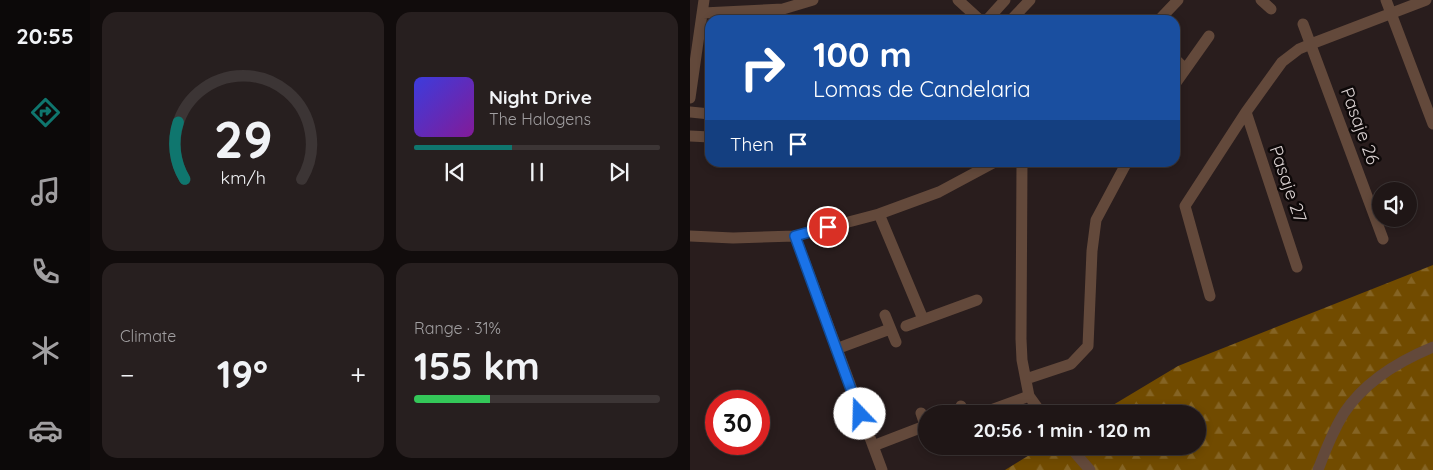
<!DOCTYPE html>
<html lang="en">
<head>
<meta charset="utf-8">
<style>
	body { margin:0; font-family:Quicksand,sans-serif; background:#271f1f; color:#f1f3f6; height:100vh; display:flex; flex-direction:column; font-size:19px; white-space:nowrap }
	* { box-sizing:border-box; margin:0 }
	p { font-size:16px; color:#a19fa1 }
	.icon { flex:none; width:28px; height:28px; fill:none; stroke:currentColor; stroke-width:2; stroke-linecap:round; stroke-linejoin:round }
	.map { position:relative; flex:1; overflow:hidden }
	.sheet { display:flex; flex-direction:column; gap:12px; padding:12px; background:#110c0c; width:600px }
	.sheet>* { flex:none }
	.banner { position:absolute; left:15px; top:15px; width:475px; height:152px; border-radius:15px; box-shadow:0 2px 8px #0003,0 0 0 1px #3c3535; background:#1a4fa0; color:#fff; overflow:hidden }
	.controls { position:absolute; left:682px; top:182px; display:grid; gap:10px }
	.controls a { display:grid; place-items:center; width:45px; height:45px; border-radius:50%; background:#1f1616; box-shadow:0 2px 8px #0003,0 0 0 1px #3c3535; font-size:25px }
	.speed { position:absolute; left:15px; top:390px; display:flex; gap:10px; font-size:25px; font-weight:700; text-align:center }
	.speed>* { display:grid; place-content:center; width:65px; height:65px; border-radius:50%; background:#1f1616; box-shadow:0 2px 8px #0003,0 0 0 1px #3c3535; line-height:1 }
	.speed .limit { border:8px solid #d22; background:#fff; color:#111 }
	.pin { position:absolute; display:grid; place-items:center; width:42px; height:42px; color:#fff; margin:-21px; border:2px solid #fff; border-radius:50%; box-shadow:0 1px 5px #0007 }
	.me { position:absolute; width:55px; margin:-28px; rotate:339deg; stroke-linejoin:round; filter:drop-shadow(0 0 4px #0008) }
	.turn { display:flex; align-items:center; gap:18px; height:105px; padding:0 25px; font-size:22px }
	.turn .icon { width:65px; height:65px; stroke-width:2.5 }
	.turn b { display:block; font-size:35px; line-height:42px }
	.then { display:flex; align-items:center; height:48px; padding:0 25px; background:#0003; gap:10px; font-size:19px }
	.big { font-size:38px; font-weight:700; line-height:1.1 }
	.sheet .widget { flex:1; display:flex; flex-direction:column; justify-content:center; gap:8px; min-width:0; padding:0 18px; border-radius:15px; background:#271f1f }
	.sheet .dial { align-items:center; gap:0 }
	.dial svg { height:130px; overflow:visible; fill:none; stroke:#3c3535; stroke-width:7; stroke-linecap:round; text-anchor:middle }
	.dial text { fill:#f1f3f6; stroke:none }
	.song { display:flex; align-items:center; gap:15px }
	.cover { width:60px; height:60px; border-radius:8px; background:linear-gradient(135deg,hsl(240 70% 55%),hsl(290 70% 35%)) }
	.played { height:5px; border-radius:2px; background:linear-gradient(90deg,#0f766e 40%,#3c3535 40%) }
	.keys { display:flex; justify-content:space-around; direction:ltr }
	.heat { display:flex; justify-content:space-between; align-items:center; font-size:28px; direction:ltr }
	.charge { height:8px; border-radius:4px; background:linear-gradient(90deg,#34c759 31%,#3c3535 0) }
	.sheet .tiles { flex:1; display:grid; gap:12px; grid-template-columns:repeat(2,1fr) }
	.trip { position:absolute; left:228px; top:405px; width:288px; height:50px; border-radius:25px; background:#1f1616; box-shadow:0 2px 8px #0003,0 0 0 1px #3c3535; font-weight:700; line-height:50px; text-align:center }
	main { display:flex; flex:1; min-height:0 }
	.tab-bar { display:flex; flex-direction:column; width:90px; justify-content:space-around; align-items:center; background:#0c0909; color:#a19fa1 }
	.tab-bar .icon { width:35px; height:35px }
	.tab-bar .current { color:#0f766e }
	.tab-bar b { font-size:22px; color:#f1f3f6 }
	.map>svg:first-child { display:block }
</style>
</head>
<body>
<main>
<nav class="tab-bar">
<b>20:55</b>
<svg class="icon current" aria-label="directions" viewBox="0 0 24 24"><path d="M12 3l9 9-9 9-9-9zM9 14v-3h6M13 9l2 2-2 2"/></svg>
<svg class="icon" aria-label="music" viewBox="0 0 24 24"><path d="M9 18V5l10-2v13"/><circle cx="6" cy="18" r="3"/><circle cx="16" cy="16" r="3"/></svg>
<svg class="icon" aria-label="phone" viewBox="0 0 24 24"><path d="M5 4h4l2 5-3 2q2 4 5 5l2-3 5 2v4C11 20 4 13 5 4z"/></svg>
<svg class="icon" aria-label="climate" viewBox="0 0 24 24"><path d="M12 3v18M4 7l16 10M4 17L20 7"/></svg>
<svg class="icon" aria-label="car" viewBox="0 0 24 24"><path d="M5 17H2v-5l4-1 3-4h7l3 4 3 1v5h-3M9 17h6M6 11h13"/><circle cx="7" cy="17" r="2"/><circle cx="17" cy="17" r="2"/></svg>
</nav>
<section class="sheet">
<div class="tiles">
<div class="widget dial"><svg viewBox="0 0 100 80">
<path d="M14 69A42 42 0 1 1 86 69"/>
<path d="M14 69A42 42 0 0 1 10 34" stroke="#0f766e"/>
<text x="50" y="56" font-size="32" font-weight="700">29</text>
<text x="50" y="72" font-size="11">km/h</text>
</svg></div>
<div class="widget">
<div class="song"><i class="cover"></i><div><b>Night Drive</b><p>The Halogens</p></div></div>
<div class="played"></div>
<div class="keys"><svg class="icon" aria-label="previous" viewBox="0 0 24 24"><path d="M18 5L8 12l10 7zM5 5v14"/></svg><svg class="icon" aria-label="pause" viewBox="0 0 24 24"><path d="M8 5v14M16 5v14"/></svg><svg class="icon" aria-label="next" viewBox="0 0 24 24"><path d="M6 5l10 7-10 7zM19 5v14"/></svg></div>
</div>
<div class="widget"><p>Climate</p>
<div class="heat"><a>−</a><b class="big">19°</b><a>+</a></div>
</div>
<div class="widget"><p>Range · 31%</p><b class="big">155 km</b><div class="charge"></div></div>
</div>
</section>
<div class="map">
<svg width="743" height="470" viewBox="0 0 743 470">
	<defs>
		<pattern id="forest-firs" width="22" height="20" patternUnits="userSpaceOnUse" patternTransform="scale(1.25)"><rect width="22" height="20" fill="#714b00"/><path d="M5 1l3.5 6h-7zM16 11l3.5 6h-7z" fill="#856424"/></pattern>
	</defs>
	<rect width="100%" height="100%" fill="#291d1d"/>
	<path fill="url(#forest-firs)" d="M743 265V470H315L354 446H506V414H408L488 366Z"/>
	<g fill="none" stroke-linecap="round" stroke-linejoin="round">
		<path stroke="#63493b" stroke-width="11" d="M268 0 290 20
			M571 0 581 9
			M696 0 743 124
			M13 13 93 9 123 0
			M297 20 315 0
			M321 20 340 0
			M469 20 488 0
			M613 24 693 239
			M485 59 494 68
			M485 84 519 36
			M0 98 14 0
			M0 112 20 114
			M556 112 607 267
			M0 136 20 137
			M332 162 331 339 332 360 339 396 352 414
			M189 214 233 319
			M0 236 43 238 105 236 189 214 249 192 305 162
			M105 236 192 470
			M520 296 495 206 556 112 592 62 609 49 621 44 736 0
			M195 315 206 342
			M216 326 287 300
			M146 349 200 329
			M336 379 381 364 398 346 402 251 406 220 437 162
			M271 406 274 414
			M231 413 236 428
			M290 414 339 396
			M183 446 235 426
			M379 446 400 470
			M628 470C635 451 643 431 654 413 675 381 709 361 743 347"/>
	</g>
	<g fill="none" stroke-linecap="round" stroke-linejoin="round">
		<g stroke="#114b97" stroke-width="12">
			<path id="route" d="M138 227 105 236 170 414"/>
		</g>
		<use href="#route" stroke="#1a73e8" stroke-width="9"/>
	</g>
	<g text-anchor="middle" stroke-width="5" stroke-linejoin="round" paint-order="stroke">
		<g font-size="18" fill="#dcd3d3" stroke="#0e0909">
			<text transform="translate(670 126) rotate(70)" y="6">Pasaje 26</text>
			<text transform="translate(598 184) rotate(71)" y="6">Pasaje 27</text>
		</g>
	</g>
</svg>
<div class="controls">
<a><svg class="icon" aria-label="sound" viewBox="0 0 24 24"><path d="M4 9h4l5-4v14l-5-4H4zM17 9q2 3 0 6"/></svg></a>
</div>
<div class="speed"><div class="limit">30</div></div>
<div class="pin" style="left:138px;top:227px;background:#d93025"><svg class="icon" aria-label="arrive" viewBox="0 0 24 24"><path d="M6 21V4h12l-3 4 3 4H6"/></svg></div>
<svg class="me" style="left:170px;top:414px" viewBox="-20 -20 40 40"><circle r="19" fill="#fff"/><path d="M0-13L10 11 0 6-10 11z" fill="#1a73e8"/></svg>
<div class="trip">20:56 · 1 min · 120 m</div>
<div class="banner">
<div class="turn"><svg class="icon" aria-label="right" viewBox="0 0 24 24"><path d="M7 20v-9h11M14 6l5 5-5 5"/></svg><div><b>100 m</b>Lomas de Candelaria</div></div>
<div class="then">Then<svg class="icon" aria-label="arrive" viewBox="0 0 24 24"><path d="M6 21V4h12l-3 4 3 4H6"/></svg></div>
</div>
</div>
</main>
</body>
</html>
